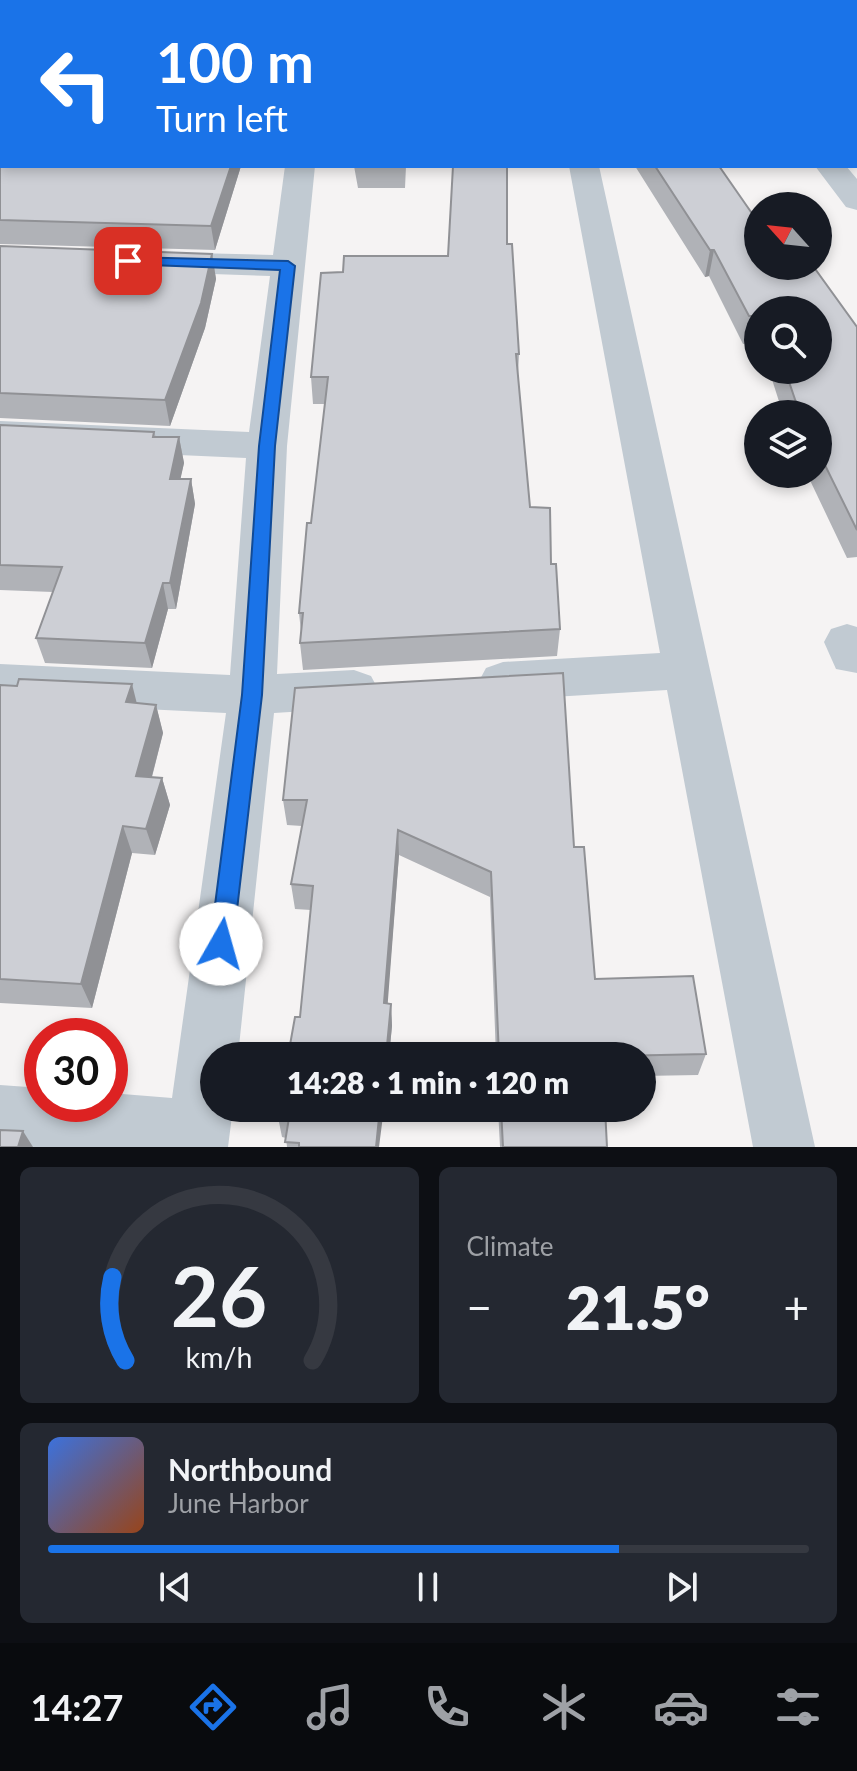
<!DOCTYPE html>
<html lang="en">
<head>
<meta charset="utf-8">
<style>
	body { margin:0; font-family:Lato,sans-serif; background:#242831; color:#f1f3f6; height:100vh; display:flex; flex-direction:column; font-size:30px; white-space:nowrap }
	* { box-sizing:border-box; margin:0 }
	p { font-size:26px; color:#9ea1a6 }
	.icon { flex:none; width:44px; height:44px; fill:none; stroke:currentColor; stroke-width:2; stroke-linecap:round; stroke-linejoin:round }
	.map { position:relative; height:1147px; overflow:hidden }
	.sheet { display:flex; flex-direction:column; gap:20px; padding:20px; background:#0d0f14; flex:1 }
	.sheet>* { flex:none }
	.hud { position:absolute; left:0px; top:0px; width:858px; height:168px; box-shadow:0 4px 12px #0003; background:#1a73e8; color:#fff; overflow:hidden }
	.needle { width:52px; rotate:297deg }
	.fabs { position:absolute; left:744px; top:192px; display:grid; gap:16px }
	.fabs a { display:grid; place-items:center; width:88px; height:88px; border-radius:50%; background:#171b24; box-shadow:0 4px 12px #0003; font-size:40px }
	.speed { position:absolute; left:24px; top:1018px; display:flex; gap:16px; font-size:40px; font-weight:700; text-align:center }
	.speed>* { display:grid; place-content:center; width:104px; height:104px; border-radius:50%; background:#171b24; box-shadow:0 4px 12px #0003; line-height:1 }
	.speed .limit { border:12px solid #d22; background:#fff; color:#111 }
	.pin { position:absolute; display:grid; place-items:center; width:68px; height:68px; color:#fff; margin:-34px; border-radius:16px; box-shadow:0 4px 12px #0006 }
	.me { position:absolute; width:88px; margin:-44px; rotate:7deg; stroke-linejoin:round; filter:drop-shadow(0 0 6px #0008) }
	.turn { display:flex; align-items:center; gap:28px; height:168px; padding:0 24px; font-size:36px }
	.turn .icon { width:104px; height:104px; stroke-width:2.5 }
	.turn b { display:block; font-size:56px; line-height:68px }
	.big { font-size:60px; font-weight:800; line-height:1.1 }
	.sheet .widget { flex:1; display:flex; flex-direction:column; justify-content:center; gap:12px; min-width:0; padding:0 28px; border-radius:12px; background:#242831 }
	.sheet .dial { align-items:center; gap:0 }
	.dial svg { height:208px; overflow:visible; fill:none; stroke:#363941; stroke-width:7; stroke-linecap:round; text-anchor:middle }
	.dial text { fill:#f1f3f6; stroke:none }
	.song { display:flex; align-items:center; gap:24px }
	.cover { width:96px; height:96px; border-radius:12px; background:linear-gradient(135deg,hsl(220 70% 55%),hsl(20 70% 35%)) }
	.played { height:8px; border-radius:4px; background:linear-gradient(90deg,#1a73e8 75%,#363941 75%) }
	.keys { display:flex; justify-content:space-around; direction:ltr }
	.heat { display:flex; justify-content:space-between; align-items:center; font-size:44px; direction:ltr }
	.sheet .tiles { flex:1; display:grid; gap:20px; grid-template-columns:1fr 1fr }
	.widget:last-child { grid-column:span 2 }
	.trip { position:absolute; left:200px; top:1042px; width:456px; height:80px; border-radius:40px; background:#171b24; box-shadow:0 4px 12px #0003; font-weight:800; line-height:80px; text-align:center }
	.tabs { display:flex; height:128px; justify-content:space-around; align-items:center; background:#090b0e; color:#9ea1a6 }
	.tabs .icon { width:56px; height:56px }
	.tabs .on { color:#1a73e8 }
	.tabs b { font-size:36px; color:#f1f3f6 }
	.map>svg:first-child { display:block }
</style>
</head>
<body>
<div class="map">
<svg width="857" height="1147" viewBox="0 0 857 1147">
	<rect width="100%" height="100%" fill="#f5f3f3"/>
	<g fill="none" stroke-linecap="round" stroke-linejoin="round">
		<path fill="#c1cad2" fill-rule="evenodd" d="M200 0H226V2H200Z
			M745 0H771L772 2H746Z
			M856 137H857V155H856Z
			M285 166H315L287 446 277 674 354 670 371 676 378 689 371 702 354 708 274 713 238 1056H214V1108H233L228 1147H0V1085L42 1088V1104H110V1093L172 1098 226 713 0 702V664L230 675 246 458 0 447V421L249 432 270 276 154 272 142 269 137 262 142 255 154 252 273 255Z
			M569 166H599L815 1147H753L667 690 503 700 486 694 479 681 486 668 503 662 660 653Z
			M815 166H846L857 179V210L846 207Z
			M847 624 857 627V673L836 669 824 642 831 629Z"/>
	</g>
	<path fill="#b0b2b7" d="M640 0H724L725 2H640Z
		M815 0H857V135L856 2H817Z
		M0 112 241 166 215 250 0 244Z
		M354 166H406L405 188H358Z
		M635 166H719L751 212 857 327V557L847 558 807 474H818V414H783L769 370H818V310H758V342L743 344 709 276 705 277Z
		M507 244 519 354 518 375 530 507 551 564 560 629 557 656 303 670 300 643 301 632 299 613 311 523 325 404H313L311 377 343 272 448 256Z
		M0 246 212 254 216 279 205 328 170 426 0 418Z
		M0 425 154 432 156 437H179L184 463 180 479H191L195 504 176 609H168L152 668 45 663 36 638 53 592 0 590Z
		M0 685 156 705 163 733 152 777 162 778 170 805 155 855 132 853 92 1008 0 1003Z
		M295 688 574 847 595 979 706 1054 698 1075 642 1076V1056H496L490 897 399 855 387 1004H391L392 1026 389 1056H288L300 1017 311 910 295 909 291 884 302 826 287 825 283 800Z
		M279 1108 379 1147H287L286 1138 282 1137 278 1117Z
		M498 1108H605L607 1147H500Z"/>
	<path fill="#909195" d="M2 82V110L0 111V84Z
		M231 166H241L215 250 211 226Z
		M710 250H714L709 276 705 277Z
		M212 254 216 279 205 328 170 426 165 400Z
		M179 437 184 463 175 504 170 479Z
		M191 479 195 504 176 609 170 583Z
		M163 583 168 609 152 668 145 643Z
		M132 684 139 712 126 702Z
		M156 705 163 733 145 803 136 776Z
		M162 778 170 805 155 855 146 829Z
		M123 826 132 853 92 1008 81 984Z
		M398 830 399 855 386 1026 384 1003Z
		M391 1004 392 1026 389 1056H386Z
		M380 1108H384L379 1147H376Z
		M23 1131 33 1147H18Z"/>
	<path fill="#cdcfd5" stroke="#909195" stroke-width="2" d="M330 0H502V2H330Z
		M651 0H724L725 2H653Z
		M837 0H857V51H856V2H838Z
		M0 15H2V82L0 84Z
		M857 61V110L856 109Z
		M0 112H2V166H231L211 226 0 220Z
		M453 166H507V244H512L519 354H516L530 507 550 508 551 564H556L560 629 300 643 303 613H299L307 523H311L328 377H311L321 273 343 272 344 256H448Z
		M655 166H719L751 212 758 211V266H813L857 327V530L818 451V414H800L785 370H818V310H758V316H749L714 250H710Z
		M0 246 212 254 201 303 165 400 0 393Z
		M0 425 154 432 153 437H179L170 479H191L170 583H163L145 643 36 638 62 567 0 565Z
		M563 673 574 847H584L595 979 693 976 706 1054 615 1056H499L491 872 398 830 384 1003 391 1004 386 1056H288L295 1017H300L313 886 291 884 307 800H283L295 688Z
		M19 679 132 684 126 702 156 705 136 776 162 778 146 829 123 826 81 984 0 979V685L17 686Z
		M279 1108H380L376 1147H299V1143L285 1142 289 1118 278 1117Z
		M501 1108H605L607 1147H503Z
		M0 1130 23 1131 18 1147H0Z"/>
	<path fill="#1a73e8" stroke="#114b97" stroke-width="2" d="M128 257 288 261 295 266 275 446 262 695 233 944 229 952 221 955 213 952 210 944 242 695 259 446 280 270 123 264 121 261Z"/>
</svg>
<div class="fabs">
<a><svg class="needle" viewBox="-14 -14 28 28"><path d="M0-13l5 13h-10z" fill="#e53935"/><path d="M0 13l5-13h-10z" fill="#9ea1a6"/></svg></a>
<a><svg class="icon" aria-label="search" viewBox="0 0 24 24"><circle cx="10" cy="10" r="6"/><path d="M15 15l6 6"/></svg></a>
<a><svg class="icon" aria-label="layers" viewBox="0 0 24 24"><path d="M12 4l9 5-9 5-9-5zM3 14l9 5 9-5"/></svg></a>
</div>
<div class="speed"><div class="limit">30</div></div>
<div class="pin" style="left:128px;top:261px;background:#d93025"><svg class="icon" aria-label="arrive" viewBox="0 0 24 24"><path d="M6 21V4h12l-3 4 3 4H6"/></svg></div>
<svg class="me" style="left:221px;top:944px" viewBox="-20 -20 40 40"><circle r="19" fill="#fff"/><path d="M0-13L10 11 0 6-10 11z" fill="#1a73e8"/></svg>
<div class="trip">14:28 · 1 min · 120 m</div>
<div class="hud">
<div class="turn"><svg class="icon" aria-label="left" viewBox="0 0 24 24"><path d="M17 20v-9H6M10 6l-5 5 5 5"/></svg><div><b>100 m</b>Turn left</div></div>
</div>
</div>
<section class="sheet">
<div class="tiles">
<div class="widget dial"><svg viewBox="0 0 100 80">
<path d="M14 69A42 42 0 1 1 86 69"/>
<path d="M14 69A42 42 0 0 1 9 37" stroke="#1a73e8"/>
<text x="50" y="56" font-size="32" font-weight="700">26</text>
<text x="50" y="72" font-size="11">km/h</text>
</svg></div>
<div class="widget"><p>Climate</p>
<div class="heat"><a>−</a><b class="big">21.5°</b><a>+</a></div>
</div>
<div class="widget">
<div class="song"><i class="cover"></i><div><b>Northbound</b><p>June Harbor</p></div></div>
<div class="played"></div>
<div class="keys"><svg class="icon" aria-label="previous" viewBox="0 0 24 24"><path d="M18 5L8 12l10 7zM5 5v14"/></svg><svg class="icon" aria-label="pause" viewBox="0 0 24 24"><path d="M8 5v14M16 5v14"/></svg><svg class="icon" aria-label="next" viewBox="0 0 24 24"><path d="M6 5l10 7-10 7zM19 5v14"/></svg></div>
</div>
</div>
</section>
<nav class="tabs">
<b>14:27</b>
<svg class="icon on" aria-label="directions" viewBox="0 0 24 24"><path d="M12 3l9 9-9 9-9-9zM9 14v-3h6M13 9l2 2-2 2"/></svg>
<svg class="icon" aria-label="music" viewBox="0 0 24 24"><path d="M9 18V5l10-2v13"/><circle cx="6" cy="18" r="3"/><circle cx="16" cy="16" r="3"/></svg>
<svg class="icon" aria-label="phone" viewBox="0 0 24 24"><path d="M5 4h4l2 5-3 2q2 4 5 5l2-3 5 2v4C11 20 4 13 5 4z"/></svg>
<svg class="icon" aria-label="climate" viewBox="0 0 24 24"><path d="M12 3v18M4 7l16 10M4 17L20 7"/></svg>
<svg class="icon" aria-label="car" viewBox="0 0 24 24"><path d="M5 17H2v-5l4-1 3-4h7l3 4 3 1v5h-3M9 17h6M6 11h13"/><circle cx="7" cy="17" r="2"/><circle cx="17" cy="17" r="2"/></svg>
<svg class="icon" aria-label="filters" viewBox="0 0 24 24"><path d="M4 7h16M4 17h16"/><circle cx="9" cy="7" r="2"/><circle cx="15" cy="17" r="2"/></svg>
</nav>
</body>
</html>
